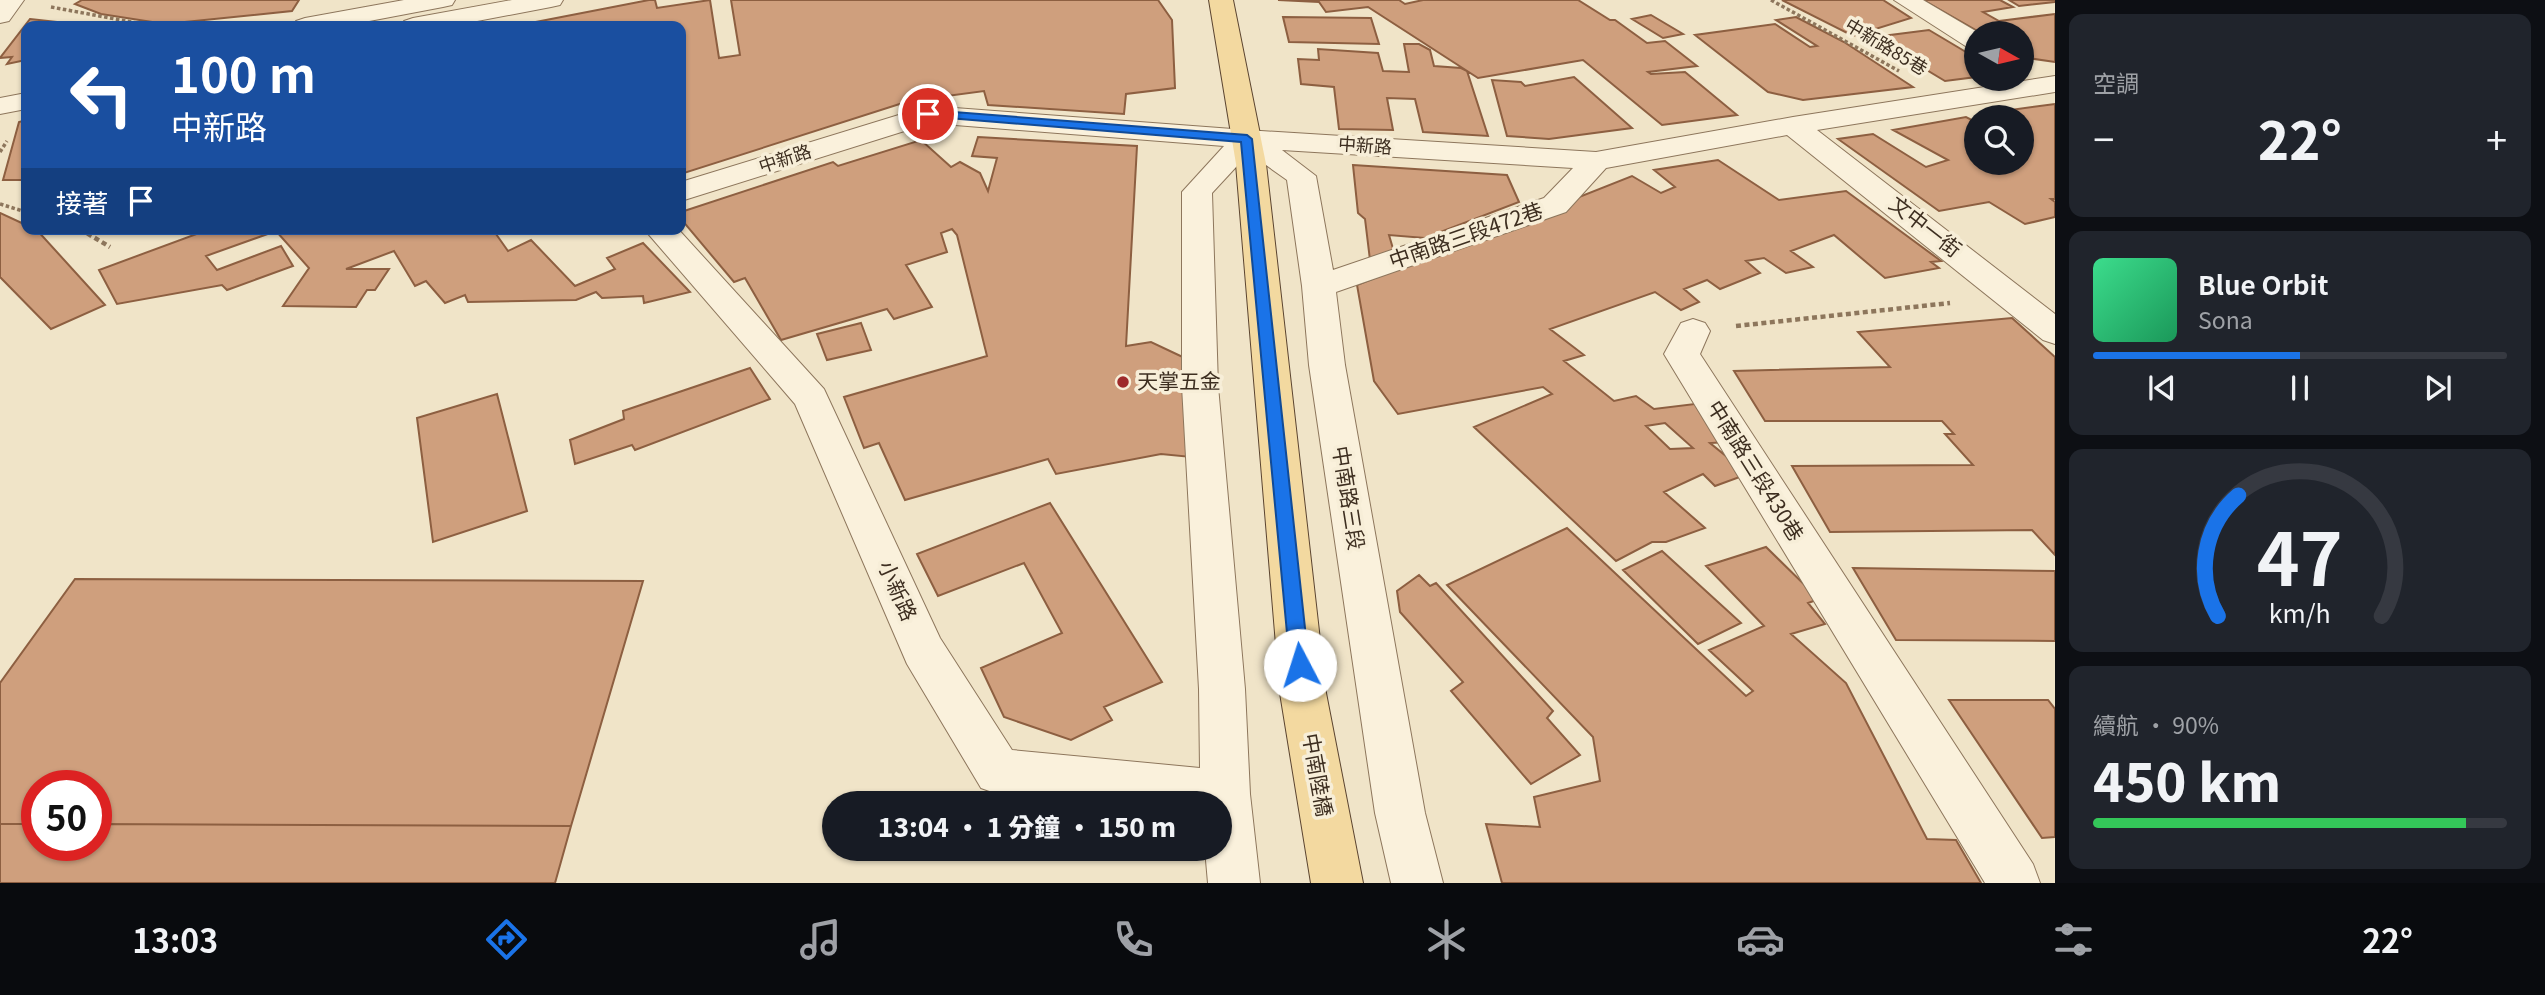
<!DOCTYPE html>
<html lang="zh-TW">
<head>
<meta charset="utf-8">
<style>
	body { margin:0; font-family:Georgia,"Noto Sans TC",serif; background:#20242c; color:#f1f3f6; height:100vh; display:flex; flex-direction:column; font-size:26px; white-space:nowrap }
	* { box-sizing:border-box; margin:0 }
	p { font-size:23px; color:#9ea1a6 }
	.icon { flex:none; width:38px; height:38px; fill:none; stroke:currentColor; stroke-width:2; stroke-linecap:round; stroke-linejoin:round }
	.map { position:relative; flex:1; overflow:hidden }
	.details { display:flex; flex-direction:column; gap:14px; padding:14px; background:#0d0f14; width:490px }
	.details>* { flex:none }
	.hud { position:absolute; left:21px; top:21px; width:665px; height:214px; border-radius:14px; box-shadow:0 2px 5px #0004; background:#1a4fa0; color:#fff; overflow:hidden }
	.needle { width:46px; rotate:98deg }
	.fabs { position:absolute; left:1964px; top:21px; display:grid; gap:14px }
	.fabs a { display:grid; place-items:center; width:70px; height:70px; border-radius:50%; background:#171b24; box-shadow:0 2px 5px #0004; font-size:35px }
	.speed { position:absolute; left:21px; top:770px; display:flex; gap:14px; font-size:35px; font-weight:700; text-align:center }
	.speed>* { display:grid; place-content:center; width:91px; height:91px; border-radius:50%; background:#171b24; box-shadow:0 2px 5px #0004; line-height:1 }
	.speed .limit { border:10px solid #d22; background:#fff; color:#111 }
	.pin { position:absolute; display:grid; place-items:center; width:60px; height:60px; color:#fff; margin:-30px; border:4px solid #fff; border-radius:50%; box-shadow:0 2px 7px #0007 }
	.me { position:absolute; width:77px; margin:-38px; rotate:355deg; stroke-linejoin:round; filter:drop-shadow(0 0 5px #0008) }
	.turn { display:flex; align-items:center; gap:24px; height:147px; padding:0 35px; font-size:32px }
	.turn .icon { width:91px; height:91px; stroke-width:2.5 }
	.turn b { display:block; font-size:49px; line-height:60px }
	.then { display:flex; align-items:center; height:66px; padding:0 35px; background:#0003; gap:14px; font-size:26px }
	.big { font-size:52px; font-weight:800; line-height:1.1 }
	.details .widget { flex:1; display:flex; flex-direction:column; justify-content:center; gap:10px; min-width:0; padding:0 24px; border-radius:14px; background:#20242c }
	.details .dial { align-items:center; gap:0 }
	.dial svg { height:182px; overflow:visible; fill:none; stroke:#363941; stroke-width:7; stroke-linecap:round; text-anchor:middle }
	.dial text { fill:#f1f3f6; stroke:none }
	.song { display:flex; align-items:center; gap:21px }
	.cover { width:84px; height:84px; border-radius:10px; background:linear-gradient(135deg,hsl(150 70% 55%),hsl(150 70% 35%)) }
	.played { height:7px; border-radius:4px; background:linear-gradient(90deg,#1a73e8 50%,#363941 50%) }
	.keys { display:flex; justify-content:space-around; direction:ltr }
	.heat { display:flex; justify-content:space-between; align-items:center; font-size:38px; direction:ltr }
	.charge { height:10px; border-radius:5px; background:linear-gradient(90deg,#34c759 90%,#363941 0) }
	.trip { position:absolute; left:822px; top:791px; width:410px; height:70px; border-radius:35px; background:#171b24; box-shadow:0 2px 5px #0004; font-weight:800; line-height:70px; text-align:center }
	.dock { display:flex; height:112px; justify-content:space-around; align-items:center; background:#090b0e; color:#9ea1a6 }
	.dock .icon { width:49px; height:49px }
	.dock .on { color:#1a73e8 }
	.dock b { font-size:32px; color:#f1f3f6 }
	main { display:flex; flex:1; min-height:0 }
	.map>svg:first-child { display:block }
</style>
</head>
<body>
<main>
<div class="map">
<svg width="2055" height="883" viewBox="0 0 2055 883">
	<rect width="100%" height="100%" fill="#f0e4c8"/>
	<path fill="#cf9f7d" stroke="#8d5f41" stroke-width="2" fill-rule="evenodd" d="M82 0H299L292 11 165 24 101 14 75 4Z
		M649 0H655L657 8 710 0 719 58 740 55 731 0H1158L1172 20 1175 88 1126 94 1124 114 988 105 984 91 909 101 681 174V26H515Z
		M1278 0H1399L1405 4 1423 0H1578L1610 20H1615L1647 43 1665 41 1697 66 1648 72 1651 74 1685 72 1737 115 1662 125 1583 60 1478 78 1368 7 1326 12 1319 2Z
		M1782 0H1883L1911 18 1853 36Z
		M1923 0H2000L2013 7 1983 12 1999 21 2055 14V62L2021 57V33H1981Z
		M2009 0H2055V2L2019 6Z
		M1651 15 1683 34 1663 38 1632 19Z
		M1283 17 1371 18 1379 44 1289 42Z
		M1796 17 1844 42 1913 87 1803 100 1768 92 1695 35 1775 24 1810 47 1817 46 1776 20Z
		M30 19 93 26H26V60L7 64 12 57 0 58Z
		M1929 30 1976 58V77L1945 81 1910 60 1901 59 1867 38Z
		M1404 44H1419L1430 50 1434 66 1461 68 1467 71 1488 136 1423 132 1415 99 1387 98 1393 130 1339 129 1334 87 1301 84 1298 59 1319 60 1318 49 1378 53 1383 71 1409 72Z
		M1574 77 1632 128 1549 139 1507 136 1492 80 1521 82 1525 86Z
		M2055 104V199H2051L2055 202V217L2025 224 1989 202 1939 211 1838 139 1873 134 1926 167 1948 160 1893 130 1966 117 1976 122V163H2021V117H2000L2017 114 2010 110Z
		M26 120V180H3L19 122Z
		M978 137 1137 146 1126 346 1151 342 1189 360 1191 457 1161 454 1056 474 1048 459 905 500 879 443 864 448 844 397 987 356 957 235 952 229 941 233 947 252 906 265 932 307 894 319 887 309 781 340 745 278 734 282 681 219V212L833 162 838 166 921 140 951 167 960 162 980 173 988 191 997 158 972 156Z
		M1718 160 1779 200 1846 191 1941 261 1931 262 1939 268 1885 278 1834 235 1791 251 1813 267 1786 273 1764 258 1746 261 1760 273 1720 289 1707 280 1684 289 1699 302 1681 310 1655 292 1550 329 1584 355 1564 361 1614 401 1636 396 1654 409 1703 403 1728 442 1710 443 1748 474 1715 486 1703 474 1664 492 1705 528 1666 542H1652L1616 561 1474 427 1552 394 1543 387 1398 414 1374 381 1357 285 1632 176 1661 193 1675 187 1654 170ZM1665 423 1693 448 1670 449 1646 426Z
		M1353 165 1507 175 1519 202 1425 238 1389 235 1394 252 1370 260 1365 219 1358 213Z
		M0 213 26 225V229H36L105 305 51 329 0 277Z
		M210 229H509L496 234 508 251 531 240 575 286 615 269 607 258 643 243 690 292 644 303 643 296 602 298 596 292 576 300 468 302 465 295 445 303 426 281 415 286 394 251 346 269H389L375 290H367L356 307 283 306 309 268 276 231 206 256 217 270 281 246 293 266 227 290 222 285 117 304 99 270Z
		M2012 318 2055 357V555L2032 530 1830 532 1792 466 1973 465 1945 434H1954L1942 421H1765L1734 371 1890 367 1858 332Z
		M861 323 871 350 827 360 817 334Z
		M750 368 770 399 635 450 632 445 575 464 570 440 624 419 623 411Z
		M497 394 527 511 433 542 417 418Z
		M1050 503 1162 682 1104 707 1112 720 1071 740 1004 717 981 668 1062 633 1024 563 938 596 917 554Z
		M1567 528 1746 696 1753 691 1709 650 1764 626 1706 566 1766 547 1819 599 1808 603 1825 624 1791 634 1846 683 1927 839 1956 840 1981 883H1502L1486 824 1540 827 1534 797 1600 781 1593 737 1447 585Z
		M1662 551 1741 623 1698 644 1623 570Z
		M1853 568 2055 571V641L1896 640Z
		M1419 575 1430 586 1436 583 1553 711 1547 718 1580 755 1531 784 1451 691 1463 682 1400 612 1397 591Z
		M75 579 643 581 571 826 96 824V786H37V824H0V683Z
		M1949 700H2048L2055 709V837L2042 838Z
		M0 824H37V845H96V824L571 826 555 883H0Z"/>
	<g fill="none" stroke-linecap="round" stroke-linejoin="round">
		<g stroke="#8d765c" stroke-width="2">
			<path id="minor" d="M0 0H24L9 21 0 23Z
				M404 0H455L452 5 443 7 343 26H292L296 21 305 18Z
				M512 0H563L560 5 551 7 451 26H400L404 21 413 18Z
				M1894 0H1923L1979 33H1976V50L1967 47Z
				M2055 76V92L1817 130 2055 314V344L2043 340 1787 135 1606 168 1566 212 1336 292 1345 365 1425 813 1443 883H1391L1375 813 1309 365 1302 286 1287 180 1249 153 1212 193 1218 386 1245 689 1250 794 1260 883H1208L1205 849H1220V803C1153 803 1041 812 981 788L907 664 795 404 644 229H678L824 389 940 638 1012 750 1200 768 1199 689 1182 386V192L1224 146 930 123 681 201V182L928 106 1246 130 1596 152 1793 117ZM1282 150 1573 168 1544 198 1333 270 1316 176Z
				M26 93V109L0 114V98Z
				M1693 319 1705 323 1710 331 1700 354 2033 864 2040 883H1985L1664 354 1681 323Z"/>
		</g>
		<g stroke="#5b4430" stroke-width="2">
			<path id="major" d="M1209 0H1233L1266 164 1326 693 1363 883H1311L1280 693 1236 164Z"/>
		</g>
		<path stroke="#8d765c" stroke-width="3.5" stroke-dasharray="3.5 2.5" stroke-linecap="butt" d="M1771 0 1899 71
			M51 7 153 26
			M0 152 7 141
			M0 204 26 212"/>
		<path stroke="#8d765c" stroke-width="4.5" stroke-dasharray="5 3.5" stroke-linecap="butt" d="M80 229 110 247
			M1736 326 1950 303"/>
		<use href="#minor" fill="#faf1dc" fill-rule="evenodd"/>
		<use href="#major" fill="#f3d9a0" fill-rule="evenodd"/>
	</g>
	<path fill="#1a73e8" stroke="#114b97" stroke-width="2" d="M928 110 1247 135 1252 139 1309 665 1306 671H1293L1290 665 1241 142 924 116V111Z"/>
	<circle fill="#9e2a2b" stroke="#f7eed8" stroke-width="2.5" cx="1123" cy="382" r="7"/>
	<g text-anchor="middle" stroke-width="7" stroke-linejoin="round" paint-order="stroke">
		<g font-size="18" fill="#3d2e20" stroke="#f7eed8">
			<text transform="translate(1886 47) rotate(31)" y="6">中新路85巷</text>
			<text transform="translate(1365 146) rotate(4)" y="6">中新路</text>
			<text transform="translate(785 159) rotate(-18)" y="6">中新路</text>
		</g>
		<g font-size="21" fill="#3d2e20" stroke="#f7eed8">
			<text transform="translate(1925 227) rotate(38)" y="7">文中一街</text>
			<text transform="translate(1466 236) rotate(-19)" y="7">中南路三段472巷</text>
			<text transform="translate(1755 471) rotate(58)" y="7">中南路三段430巷</text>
			<text transform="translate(1348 498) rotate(81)" y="7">中南路三段</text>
			<text transform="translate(897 591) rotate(66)" y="7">小新路</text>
			<text transform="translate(1317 775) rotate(80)" y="7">中南陸橋</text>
		</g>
		<g font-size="21" fill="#3d2e20" stroke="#f7eed8" text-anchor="start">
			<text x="1137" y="389">天掌五金</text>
		</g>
	</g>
</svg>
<div class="fabs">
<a><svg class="needle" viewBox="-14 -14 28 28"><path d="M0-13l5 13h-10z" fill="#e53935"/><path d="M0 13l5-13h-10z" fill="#9ea1a6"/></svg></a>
<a><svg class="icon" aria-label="search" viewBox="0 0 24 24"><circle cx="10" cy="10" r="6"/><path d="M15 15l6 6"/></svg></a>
</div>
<div class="speed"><div class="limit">50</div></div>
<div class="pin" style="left:928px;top:114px;background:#d93025"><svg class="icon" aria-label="arrive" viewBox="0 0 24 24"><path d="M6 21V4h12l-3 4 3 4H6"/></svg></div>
<svg class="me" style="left:1300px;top:665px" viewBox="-20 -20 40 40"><circle r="19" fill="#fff"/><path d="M0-13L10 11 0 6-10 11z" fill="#1a73e8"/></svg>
<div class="trip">13:04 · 1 分鐘 · 150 m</div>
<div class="hud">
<div class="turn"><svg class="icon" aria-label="left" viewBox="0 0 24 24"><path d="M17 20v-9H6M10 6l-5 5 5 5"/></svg><div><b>100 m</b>中新路</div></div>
<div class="then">接著<svg class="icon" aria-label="arrive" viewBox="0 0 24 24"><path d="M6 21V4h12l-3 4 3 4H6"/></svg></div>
</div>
</div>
<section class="details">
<div class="widget"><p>空調</p>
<div class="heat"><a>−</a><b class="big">22°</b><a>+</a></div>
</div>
<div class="widget">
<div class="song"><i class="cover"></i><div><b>Blue Orbit</b><p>Sona</p></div></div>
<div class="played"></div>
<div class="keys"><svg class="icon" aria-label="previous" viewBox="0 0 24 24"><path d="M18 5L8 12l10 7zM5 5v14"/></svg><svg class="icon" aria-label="pause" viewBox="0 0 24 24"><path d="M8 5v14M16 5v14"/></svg><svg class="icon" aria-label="next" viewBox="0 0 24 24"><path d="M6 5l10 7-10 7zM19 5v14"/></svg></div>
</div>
<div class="widget dial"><svg viewBox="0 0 100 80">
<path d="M14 69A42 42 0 1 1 86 69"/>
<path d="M14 69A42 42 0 0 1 23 16" stroke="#1a73e8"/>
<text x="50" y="56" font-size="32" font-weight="700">47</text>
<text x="50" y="72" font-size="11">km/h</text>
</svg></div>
<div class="widget"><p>續航 · 90%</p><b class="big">450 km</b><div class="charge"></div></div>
</section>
</main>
<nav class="dock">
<b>13:03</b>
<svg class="icon on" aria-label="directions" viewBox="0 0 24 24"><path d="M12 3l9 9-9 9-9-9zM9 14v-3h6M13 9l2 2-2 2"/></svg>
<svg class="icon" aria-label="music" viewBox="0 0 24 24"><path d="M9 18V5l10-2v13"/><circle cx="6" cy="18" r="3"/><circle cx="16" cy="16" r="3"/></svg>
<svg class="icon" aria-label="phone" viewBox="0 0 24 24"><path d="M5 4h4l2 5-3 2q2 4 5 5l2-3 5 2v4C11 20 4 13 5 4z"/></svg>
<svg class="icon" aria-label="climate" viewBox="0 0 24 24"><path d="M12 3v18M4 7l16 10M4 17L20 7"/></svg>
<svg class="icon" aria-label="car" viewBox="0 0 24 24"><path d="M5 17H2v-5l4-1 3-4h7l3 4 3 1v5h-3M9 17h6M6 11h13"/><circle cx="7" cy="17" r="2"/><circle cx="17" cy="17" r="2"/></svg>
<svg class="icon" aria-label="filters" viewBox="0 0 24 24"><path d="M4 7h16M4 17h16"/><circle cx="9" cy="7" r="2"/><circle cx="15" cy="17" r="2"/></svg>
<b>22°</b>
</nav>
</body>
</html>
